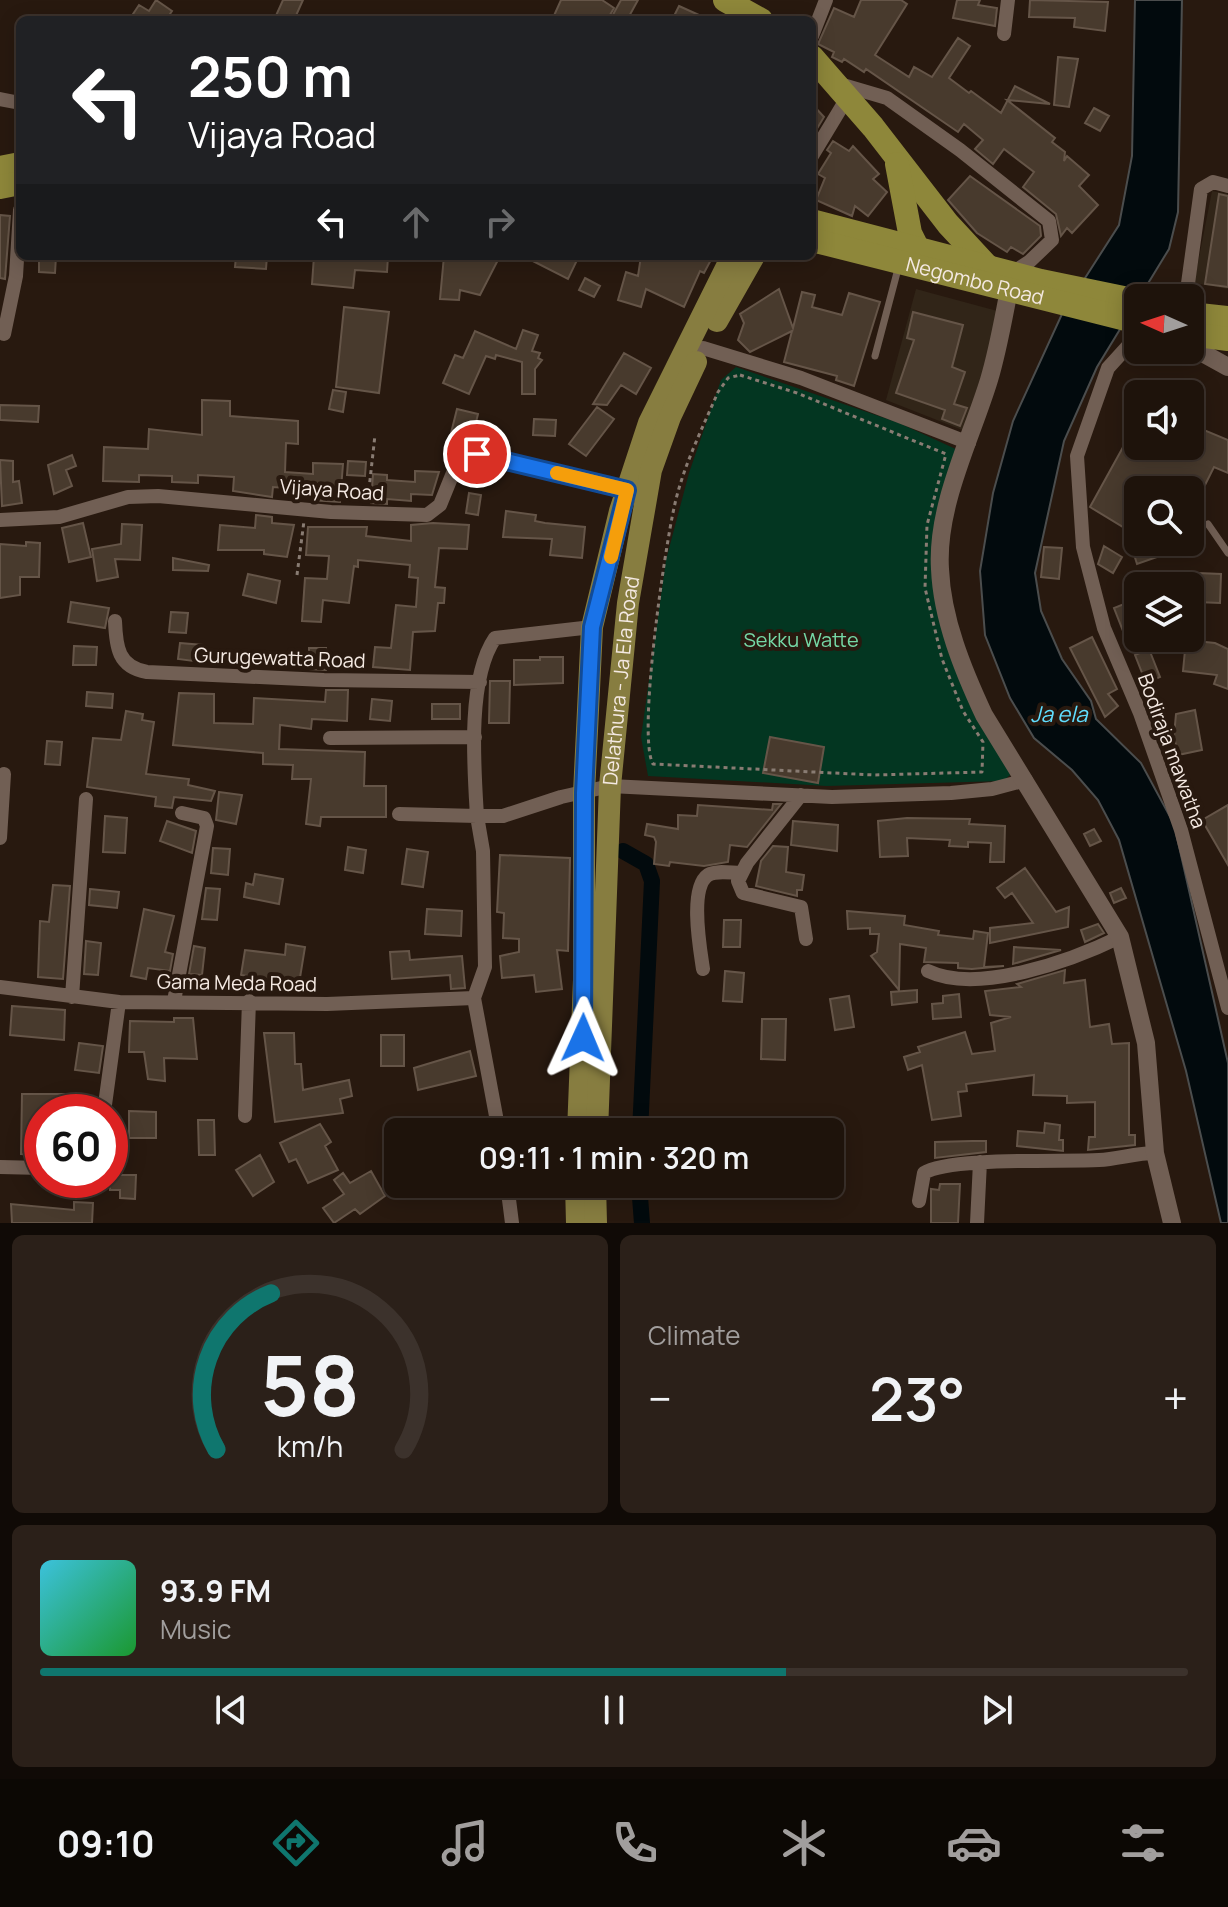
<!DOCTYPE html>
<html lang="en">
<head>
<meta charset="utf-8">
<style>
	body { margin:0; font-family:Manrope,sans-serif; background:#2b2019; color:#f1f3f6; height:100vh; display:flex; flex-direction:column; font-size:30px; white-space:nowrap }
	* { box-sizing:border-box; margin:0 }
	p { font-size:26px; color:#a19e9d }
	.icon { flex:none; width:44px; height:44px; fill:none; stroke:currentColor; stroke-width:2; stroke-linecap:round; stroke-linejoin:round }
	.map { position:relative; height:1223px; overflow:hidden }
	.details { display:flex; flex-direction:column; gap:12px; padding:12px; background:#100a06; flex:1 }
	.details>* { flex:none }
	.guide { position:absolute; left:16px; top:16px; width:800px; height:244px; border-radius:12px; box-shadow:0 4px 20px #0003,0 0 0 2px #3c322c; background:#202124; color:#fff; overflow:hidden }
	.needle { width:52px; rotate:273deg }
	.buttons { position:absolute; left:1124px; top:284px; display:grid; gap:16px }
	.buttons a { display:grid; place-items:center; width:80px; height:80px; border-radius:12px; background:#1e130b; box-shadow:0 4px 20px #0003,0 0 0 2px #3c322c; font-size:40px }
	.speed { position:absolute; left:24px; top:1094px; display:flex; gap:16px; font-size:40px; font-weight:700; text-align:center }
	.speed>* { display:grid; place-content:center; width:104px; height:104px; border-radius:50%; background:#1e130b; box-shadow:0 4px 20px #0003,0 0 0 2px #3c322c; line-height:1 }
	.speed .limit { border:12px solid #d22; background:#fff; color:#111 }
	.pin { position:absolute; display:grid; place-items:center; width:68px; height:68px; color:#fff; margin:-34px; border:4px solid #fff; border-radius:50%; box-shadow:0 2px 8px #0007 }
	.me { position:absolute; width:88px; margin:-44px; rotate:1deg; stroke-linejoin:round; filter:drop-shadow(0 0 6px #0008) }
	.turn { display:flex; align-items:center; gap:28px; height:168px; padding:0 40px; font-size:36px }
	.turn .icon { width:104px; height:104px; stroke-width:2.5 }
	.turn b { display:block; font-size:56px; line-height:68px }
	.lanes { display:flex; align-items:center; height:76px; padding:0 40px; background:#0003; justify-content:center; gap:40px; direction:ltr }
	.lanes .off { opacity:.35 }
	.big { font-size:60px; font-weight:600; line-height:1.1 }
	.details .widget { flex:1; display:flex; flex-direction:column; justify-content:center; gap:12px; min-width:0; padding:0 28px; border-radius:12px; background:#2b2019 }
	.details .dial { align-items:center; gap:0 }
	.dial svg { height:208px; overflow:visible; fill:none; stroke:#3c322c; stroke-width:7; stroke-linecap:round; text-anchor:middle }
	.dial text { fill:#f1f3f6; stroke:none }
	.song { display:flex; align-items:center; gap:24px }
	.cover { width:96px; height:96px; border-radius:12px; background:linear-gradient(135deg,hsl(190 70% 55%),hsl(130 70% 35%)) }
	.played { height:8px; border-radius:4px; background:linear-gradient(90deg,#0f766e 65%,#3c322c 65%) }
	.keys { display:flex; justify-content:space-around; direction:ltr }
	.heat { display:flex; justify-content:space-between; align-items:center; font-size:44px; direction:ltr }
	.details .tiles { flex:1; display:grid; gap:12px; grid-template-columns:1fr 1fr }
	.widget:last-child { grid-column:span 2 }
	.trip { position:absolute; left:384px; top:1118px; width:460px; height:80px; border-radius:12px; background:#1e130b; box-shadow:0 4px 20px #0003,0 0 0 2px #3c322c; font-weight:600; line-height:80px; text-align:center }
	.dock { display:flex; height:128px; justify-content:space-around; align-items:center; background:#0c0804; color:#a19e9d }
	.dock .icon { width:56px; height:56px }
	.dock .active { color:#0f766e }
	.dock b { font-size:36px; color:#f1f3f6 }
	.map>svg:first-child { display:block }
</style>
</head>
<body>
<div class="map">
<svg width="1228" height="1223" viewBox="0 0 1228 1223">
	<rect width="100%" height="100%" fill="#28190f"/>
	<path fill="#312518" d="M1212 191 1228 194V289L1194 283Z
		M916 289 1001 312 970 433 886 400Z"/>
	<path fill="#033621" d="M736 367 899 423 960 451 940 599 1016 770 1003 781 827 786 648 776 641 737 666 560 689 473 721 380Z"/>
	<path fill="#020a0d" stroke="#4b4d4d" stroke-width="2" d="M1135 0H1182L1178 212 1169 249 1097 367 1064 441 1035 573 1041 611 1062 659 1091 701 1096 719 1141 763 1174 824 1228 1063V1223H1221L1186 1071 1119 840 1098 800 1072 770 1034 738 1010 698 985 635 980 571 993 493 1013 421 1062 314 1119 225 1132 156Z"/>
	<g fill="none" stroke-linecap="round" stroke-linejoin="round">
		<path stroke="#020a0d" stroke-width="16" d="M623 851 646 864 652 881 640 1132
			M639 1184 642 1223"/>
	</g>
	<path fill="#483a2d" stroke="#655548" stroke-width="2" d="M156 0 172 11 166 20H129L139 5 149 11Z
		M283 0H303L294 20H274Z
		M561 0H602L614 8 607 20H552Z
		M621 0H638L627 20H610Z
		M861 0H901L907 4 875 55 909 77 914 67 932 77 958 38 970 46 949 78 969 93 971 91 1001 113 1015 86 1050 104 1007 100 1055 138 1052 142 1065 152 1064 161 1067 156 1089 175 1079 186 1098 205 1072 233 1067 228 1061 236 1056 214 1023 187 1034 172 1004 149 993 164 975 149 983 140 964 124 958 132 866 69 864 72 844 59 842 62 832 57 834 52 818 44 834 8 854 17Z
		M957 0H980L978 5 997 8 995 26 953 18Z
		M1030 0 1108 2 1105 31 1074 27 1075 18 1029 17Z
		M679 6 710 20H672Z
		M1058 57 1078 59 1069 107 1054 105Z
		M812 104 824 117 812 137Z
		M1094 108 1109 116 1100 131 1085 123Z
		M833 141 849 151 853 146 879 174 873 179 887 192 868 216 855 206 852 216 816 200 825 178 818 174 831 153 827 150Z
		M970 176 1040 226 1041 236 1023 254 1011 247 1007 252 977 233 948 200Z
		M1219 194 1228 196V287L1205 284Z
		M0 215 10 216 5 279 0 278Z
		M39 256H56L55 273 39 272Z
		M236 256H267L266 269 235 267Z
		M314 256H388L387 272 355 270 353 288 312 284Z
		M444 256H500L480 295 460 290 459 300 440 299Z
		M523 256H579L568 279Z
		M641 256H713L704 273 700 271 684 307 646 289 641 307 618 300 626 272 638 276Z
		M585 278 600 286 594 297 579 290Z
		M779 289 793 328 802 292 815 295 812 307 842 315 849 293 880 302 854 386 836 380 837 376 784 362 792 331 750 352 738 340 744 323 740 314Z
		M344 307 389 312 379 393 336 387Z
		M913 312 963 325 952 367 965 372 954 404 967 408 960 426 942 419 945 410 896 393 914 340 907 338Z
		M523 330 538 335 532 351 540 353 538 358 542 360 535 369V394H522V362L496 355 495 359 486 356 469 394 443 383 455 355 463 358 475 331 516 349Z
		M624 353 651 368 636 394 621 385 607 405 593 404Z
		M333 390 346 392 343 412 329 409Z
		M202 400 230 401V416L298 421V444L286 443 285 472 313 474V463L343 464 340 502 311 500 312 490 273 487 272 497 233 491 234 477 198 475V483L172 482V476L139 475V482L103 481 104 447 148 449 149 429 202 435Z
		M0 405 39 406 38 422 0 420Z
		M597 407 614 419 586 456 569 444Z
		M457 409 478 414 471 443 450 437Z
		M534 419 556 420 555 436 533 435Z
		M1138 420V446H1198L1204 430 1228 440V473L1214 467 1190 515V490L1162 476 1155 490H1138V542L1197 543 1137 564 1126 529 1090 507Z
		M72 455 76 466 66 470 72 486 54 494 48 465Z
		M0 460 13 461V482L19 481 22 503 2 506Z
		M348 461 366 462 365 476 347 475Z
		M415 471 439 472 432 495 411 494V501L387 499V504L371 503 373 474 387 475V480L415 482Z
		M469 493 481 495 478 515 466 513Z
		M506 511 536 515 535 521 545 523 585 527 582 558 550 555 552 539 503 537Z
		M256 515 272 517V523L294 525 287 557 264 554V550H218L220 525 255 528Z
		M83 523 91 557 69 562 62 528Z
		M433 523 469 525 467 549 439 548 435 587 445 588 444 603H438L435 631 413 632 410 670 373 667 375 647 391 648 396 605 416 607 418 578 409 577 410 565 358 560V567L354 566 349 603 323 600 321 622 302 621 305 578 327 579 329 556 306 555 308 527H367L366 536 411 541V525Z
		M122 524 142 525 140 560 115 559 118 577 97 581 92 549 121 544Z
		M26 542 40 543 39 577H20V595L0 598V544L26 546Z
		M1104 546 1122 557 1113 573 1098 564Z
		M1044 547 1062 548 1059 579 1041 577Z
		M173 558 209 565 208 571 173 570Z
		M1198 573 1221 574 1220 603 1197 602Z
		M248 574 280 581 276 603 243 595Z
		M71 602 109 608 105 628 68 622Z
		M1129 602 1138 625 1123 631 1114 608Z
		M171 612 188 613 186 633 169 632Z
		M1092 637 1117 689 1108 694 1118 706 1105 717 1070 648Z
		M1186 640 1215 643 1228 649V689L1214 684 1217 675 1183 671Z
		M180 643 203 645 201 662 178 659Z
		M74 646 97 647 96 665H73Z
		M309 648H326V670L309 669Z
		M1149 649 1160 677 1146 683 1135 655Z
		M540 657H563V683L514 685V660H540Z
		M490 681H510L509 723H489Z
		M326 690H348L347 721 312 719 311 729 280 725 279 749 365 752 364 786H386V817H321L320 826 306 824 311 779H292L293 765 263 764V753L173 745 179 693 214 694V723L253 724 254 698 325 702Z
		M87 692 113 694 112 708 86 706Z
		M372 699 392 701 390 721 370 719Z
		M432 704H460V719H432Z
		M1195 710 1202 750 1178 755 1174 736 1176 714Z
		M126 711 143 714 142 720 154 722 146 774 189 779 188 785 215 791 211 801 174 797 172 808 155 806 156 797 87 787 93 738 121 740Z
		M770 737 824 747 818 783 763 773Z
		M47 741 62 742 60 765 45 764Z
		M219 792 242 795 236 824 216 820Z
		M773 804H781L747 847 730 845 728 862 704 866 670 862 669 866 654 864 656 842 654 837 645 835 647 824 678 829V815L697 816 698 805 772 810Z
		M1228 805V865L1202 820Z
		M105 816 127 818 125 853 103 852Z
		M907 818 970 819 969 824 1005 826 1004 862H990L991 843 968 842V847L949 846 950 840 907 838 908 856 880 857 878 821Z
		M167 821 196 831 192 853 160 841Z
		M793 821 838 825 837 851 791 845Z
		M1094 829 1101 841 1090 846 1084 834Z
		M773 846 788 847 786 872 804 875 802 890H797V896L756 886 761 861Z
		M348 847 366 850 363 873 345 870Z
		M213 848 230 849 228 875 211 873Z
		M407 849 428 852 423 887 402 884Z
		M500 855 570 858 568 951 557 950 562 989 536 992 534 975 502 978 500 956 519 952V939L503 938 504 913 497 912Z
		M1025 868 1056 912 1069 907 1068 927 990 943V928L1033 923 1012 893 1005 898 997 888Z
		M255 874 283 879 279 904 244 897 246 883 253 885Z
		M53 885 70 886 63 979 38 977 40 921 49 922Z
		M206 888 220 889 217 920 202 919Z
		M1121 888 1126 898 1114 903 1110 893Z
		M90 889 119 892 117 908 89 905Z
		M144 909 174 916 165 952 173 954 170 971 148 968 146 979 131 976Z
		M427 909 462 911 461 936 425 934Z
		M847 911 905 916 904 925 939 931 938 935 973 939 974 931 988 933 984 967 1004 966 972 969 958 968V963L924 962 926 948 900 944 899 990 871 956 877 952 879 934H870V928L848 929Z
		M724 920H741L740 947H723Z
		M1098 924 1104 933 1085 942 1081 930Z
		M86 941 101 943 98 975 84 974Z
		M286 944 305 947 298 990 259 986 260 978 241 975 245 950 285 955Z
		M194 946 205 948 202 975 189 974Z
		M1014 947 1061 950 1013 964Z
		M409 951 410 960 462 956 465 988 451 989 450 975 392 979 390 952Z
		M1065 970 1064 983 1085 980 1090 1027 1109 1024 1112 1044 1129 1043V1135H1135V1145L1088 1150 1089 1137H1095V1102L1067 1103V1096L1033 1095 1034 1075 966 1084 967 1091 958 1092 961 1116 932 1120 922 1065 908 1070 904 1057 920 1052 918 1047 965 1032 972 1054 995 1051 991 1023 1011 1017 990 1015 985 991 1021 987 1017 984Z
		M725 971 744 973 742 1002 723 1001Z
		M917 990V1002L892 1005 891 992Z
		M959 994 961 1017 933 1019 932 1004 943 1003V996Z
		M849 996 854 1027 835 1030 830 999Z
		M12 1006 65 1010 64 1040 10 1035Z
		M174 1018H193L197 1059 164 1058 165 1081 148 1079 144 1052H129L130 1021 174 1022Z
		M762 1019H786L785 1060 761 1059Z
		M264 1033H294L295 1064H301L303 1090 349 1080 352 1096 340 1099 343 1113 275 1122Z
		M381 1035H404V1066H381Z
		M79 1043 103 1046 99 1073 75 1070Z
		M470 1051 476 1076 418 1090 414 1068Z
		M22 1094H81V1112H38L36 1155 21 1154Z
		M129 1111 156 1112V1138H129Z
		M198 1120H214L215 1155H199Z
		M1045 1123 1060 1125 1059 1140H1063V1151L1017 1146 1018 1131 1044 1133Z
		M320 1124 331 1142 325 1146 338 1170 308 1183 296 1159 289 1162 280 1143Z
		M972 1141H986V1152L935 1158V1142Z
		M260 1155 274 1182 253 1196 236 1170Z
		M371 1171 385 1196 360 1214 355 1209 334 1223 323 1208 344 1194 334 1180 343 1173 350 1183Z
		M110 1175H136L135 1199 120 1198V1190H110Z
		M940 1184H960L958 1223H931V1189L939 1190Z
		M74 1202 93 1203 92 1223H12L11 1204 74 1210Z"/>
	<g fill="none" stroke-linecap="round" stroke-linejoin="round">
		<path stroke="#897c73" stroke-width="3" stroke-dasharray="4 4" stroke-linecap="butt" d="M740 375 797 393 946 454 927 525 925 588 942 659 963 711 983 742 982 772 874 775 653 764C637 736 665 548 674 508 682 469 702 429 718 392L728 378Z
			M368 498 375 435
			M297 575 304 521"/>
		<path stroke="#715f54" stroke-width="7" d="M875 356 899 265
			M1208 524 1228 553"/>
		<path stroke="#715f54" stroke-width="14" d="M1004 34 1008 0
			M812 36 826 0
			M836 83 887 98 960 150 1049 221 1052 240 1029 262 1012 273
			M0 99 20 103
			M812 156 847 98
			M1186 298 1201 189 1213 182 1228 186
			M4 334 16 276 20 210
			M1138 335 1108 368 1077 456 1083 547 1104 628 1140 713 1181 830 1228 1008
			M703 348 801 378 969 443
			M0 520 59 517 128 497 158 496 331 512 427 515 440 505 453 473 465 455 477 454 632 491
			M115 621C116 647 118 667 147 672L324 680 480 682
			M330 738 475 737
			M801 795 747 863 738 881 743 893 801 907 806 939
			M399 814 477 816C474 767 467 679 495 638L592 627
			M0 838 4 774
			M703 969C700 949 689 888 708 875 716 870 731 873 740 873
			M928 971C978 995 1073 960 1120 937
			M0 987 119 1002 327 1004 474 998
			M72 997 86 799
			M174 1001 207 826 204 818 182 813
			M104 1112 119 1002
			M245 1116 249 1001
			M499 1132 474 998 485 967 483 851 477 816H503L561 797 610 786 832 797 951 793 992 789 1026 780
			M0 1167 42 1168
			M507 1184 512 1223
			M919 1201 924 1173C947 1157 1063 1162 1099 1160 1118 1159 1136 1153 1155 1153
			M977 1223 980 1162"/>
		<path stroke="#715f54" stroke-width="18" d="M1009 290C1003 320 998 350 989 380 971 439 936 506 940 569 942 619 963 670 984 715L1120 937 1146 1043 1155 1153 1172 1223
			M1190 346 1228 367"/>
		<g stroke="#877d40" stroke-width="22">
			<path d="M717 321 754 256"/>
			<path d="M578 1132 584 980V793L592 627 620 511 649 423 732 256"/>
			<path id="s1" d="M597 1132 610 786 628 603 651 470 670 417 696 362"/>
			<path d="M576 1184 577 1223"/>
			<path d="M595 1184 596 1223"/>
		</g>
		<g stroke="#8e873a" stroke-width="24">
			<path d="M725 0 761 20"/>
			<path d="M812 57 873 127 948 224 987 266"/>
			<path d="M897 164 910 233 923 259"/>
			<path d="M0 168 20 164"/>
			<path d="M0 187 20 183"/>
			<path d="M812 221 1041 281 1138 301"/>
			<path id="s2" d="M812 240 1138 322"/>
			<path d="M1190 314 1228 318"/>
			<path d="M1190 334 1228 339"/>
		</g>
	</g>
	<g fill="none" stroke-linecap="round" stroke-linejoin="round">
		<g stroke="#114b97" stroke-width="20">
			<path id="route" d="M477 454 627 490 592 627 584 793 583 1038"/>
		</g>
		<use href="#route" stroke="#1a73e8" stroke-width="14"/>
		<path stroke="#f59e0b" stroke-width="14" d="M557 473 627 490 611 557"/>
	</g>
	<g text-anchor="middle" stroke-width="8" stroke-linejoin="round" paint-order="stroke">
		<g font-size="20" fill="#f4e9e2" stroke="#28190f">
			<text dy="7" stroke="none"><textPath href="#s2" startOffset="168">Negombo Road</textPath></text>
			<text transform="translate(332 490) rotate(4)" y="7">Vijaya Road</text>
			<text transform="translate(280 658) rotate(2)" y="7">Gurugewatta Road</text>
			<text dy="7" stroke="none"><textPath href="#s1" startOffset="452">Delathura - Ja Ela Road</textPath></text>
			<text transform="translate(1172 751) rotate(70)" y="7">Bodiraja mawatha</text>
			<text transform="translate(237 983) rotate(1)" y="7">Gama Meda Road</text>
		</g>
		<g font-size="20" fill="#75d8a6" stroke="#28190f">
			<text x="801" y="647">Sekku Watte</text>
		</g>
		<g font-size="22" font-style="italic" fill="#60deff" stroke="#28190f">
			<text x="1059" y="722">Ja ela</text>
		</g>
	</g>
</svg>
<div class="buttons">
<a><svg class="needle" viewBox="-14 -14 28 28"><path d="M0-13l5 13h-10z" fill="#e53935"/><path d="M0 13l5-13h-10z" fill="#a19e9d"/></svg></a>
<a><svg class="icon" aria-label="sound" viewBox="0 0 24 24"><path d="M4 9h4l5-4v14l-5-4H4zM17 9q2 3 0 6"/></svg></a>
<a><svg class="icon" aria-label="search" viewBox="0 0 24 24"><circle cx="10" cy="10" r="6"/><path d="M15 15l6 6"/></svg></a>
<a><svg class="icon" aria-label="layers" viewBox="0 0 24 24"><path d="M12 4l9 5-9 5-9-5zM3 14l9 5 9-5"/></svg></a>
</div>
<div class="speed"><div class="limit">60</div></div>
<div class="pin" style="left:477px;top:454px;background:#d93025"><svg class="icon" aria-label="arrive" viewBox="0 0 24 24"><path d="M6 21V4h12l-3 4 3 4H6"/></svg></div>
<svg class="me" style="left:583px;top:1038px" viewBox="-20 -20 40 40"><path d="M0-17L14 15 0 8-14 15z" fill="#1a73e8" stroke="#fff" stroke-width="4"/></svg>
<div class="trip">09:11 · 1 min · 320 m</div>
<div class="guide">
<div class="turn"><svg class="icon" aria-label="left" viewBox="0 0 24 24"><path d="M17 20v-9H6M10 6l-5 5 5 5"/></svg><div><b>250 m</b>Vijaya Road</div></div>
<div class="lanes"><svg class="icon" aria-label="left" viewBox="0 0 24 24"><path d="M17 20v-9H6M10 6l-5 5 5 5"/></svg><svg class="icon off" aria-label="ahead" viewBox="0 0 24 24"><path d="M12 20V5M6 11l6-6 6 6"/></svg><svg class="icon off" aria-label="right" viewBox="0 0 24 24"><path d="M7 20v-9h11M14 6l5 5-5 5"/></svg></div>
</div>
</div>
<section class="details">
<div class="tiles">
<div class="widget dial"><svg viewBox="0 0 100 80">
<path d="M14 69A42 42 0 1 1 86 69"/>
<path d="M14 69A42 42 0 0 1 35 9" stroke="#0f766e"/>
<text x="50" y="56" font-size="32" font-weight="700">58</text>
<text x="50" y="72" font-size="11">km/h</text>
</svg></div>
<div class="widget"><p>Climate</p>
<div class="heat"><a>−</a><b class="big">23°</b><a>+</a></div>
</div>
<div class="widget">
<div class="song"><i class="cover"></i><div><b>93.9 FM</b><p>Music</p></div></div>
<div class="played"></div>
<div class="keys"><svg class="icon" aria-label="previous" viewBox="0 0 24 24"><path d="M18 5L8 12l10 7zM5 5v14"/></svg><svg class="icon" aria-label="pause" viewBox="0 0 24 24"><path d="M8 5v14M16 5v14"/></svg><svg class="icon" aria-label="next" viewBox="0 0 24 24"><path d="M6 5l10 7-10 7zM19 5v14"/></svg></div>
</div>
</div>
</section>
<nav class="dock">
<b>09:10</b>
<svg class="icon active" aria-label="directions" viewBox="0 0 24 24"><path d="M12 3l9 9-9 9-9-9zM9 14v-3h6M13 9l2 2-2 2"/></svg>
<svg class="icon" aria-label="music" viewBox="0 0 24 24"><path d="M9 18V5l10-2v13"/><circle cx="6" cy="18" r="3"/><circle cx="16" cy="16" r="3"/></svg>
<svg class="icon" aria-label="phone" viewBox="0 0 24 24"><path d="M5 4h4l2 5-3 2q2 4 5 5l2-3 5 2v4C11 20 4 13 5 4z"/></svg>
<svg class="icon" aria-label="climate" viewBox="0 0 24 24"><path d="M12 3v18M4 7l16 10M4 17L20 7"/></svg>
<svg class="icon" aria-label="car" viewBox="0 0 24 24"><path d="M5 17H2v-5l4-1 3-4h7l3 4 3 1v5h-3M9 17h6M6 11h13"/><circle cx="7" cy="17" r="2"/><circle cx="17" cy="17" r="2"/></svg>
<svg class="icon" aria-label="filters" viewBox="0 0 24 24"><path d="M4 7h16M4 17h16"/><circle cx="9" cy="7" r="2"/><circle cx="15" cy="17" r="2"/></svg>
</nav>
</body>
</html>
